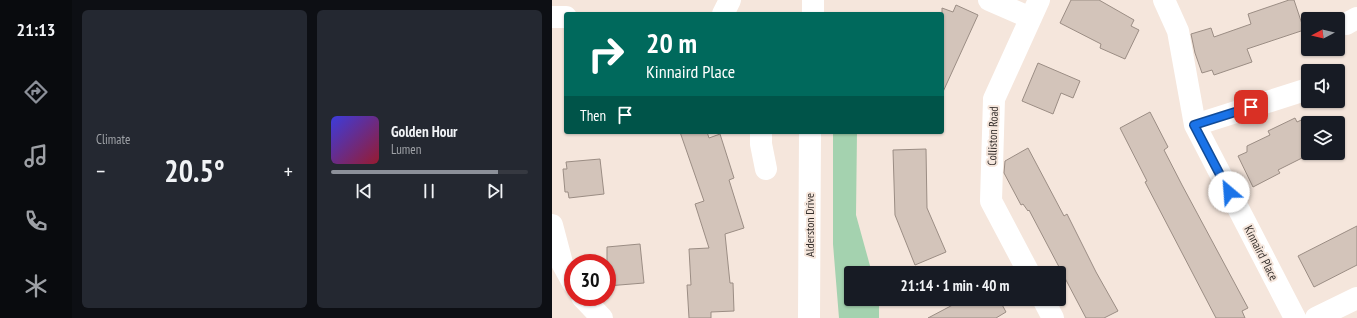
<!DOCTYPE html>
<html lang="en">
<head>
<meta charset="utf-8">
<style>
	body { margin:0; font-family:"PT Sans Narrow",sans-serif; background:#242831; color:#f1f3f6; height:100vh; display:flex; flex-direction:column; font-size:15px; white-space:nowrap }
	* { box-sizing:border-box; margin:0 }
	p { font-size:13px; color:#9ea1a6 }
	.icon { flex:none; width:22px; height:22px; fill:none; stroke:currentColor; stroke-width:2; stroke-linecap:round; stroke-linejoin:round }
	.map { position:relative; flex:1; overflow:hidden }
	.sheet { display:flex; flex-direction:column; gap:10px; padding:10px; background:#0d0f14; width:480px }
	.sheet>* { flex:none }
	.guide { position:absolute; left:12px; top:12px; width:380px; height:122px; border-radius:4px; box-shadow:0 1px 3px #0004; background:#00695c; color:#fff; overflow:hidden }
	.needle { width:26px; rotate:263deg }
	.tools { position:absolute; left:749px; top:12px; display:grid; gap:8px }
	.tools a { display:grid; place-items:center; width:44px; height:44px; border-radius:4px; background:#171b24; box-shadow:0 1px 3px #0004; font-size:20px }
	.speed { position:absolute; left:12px; top:254px; display:flex; gap:8px; font-size:20px; font-weight:700; text-align:center }
	.speed>* { display:grid; place-content:center; width:52px; height:52px; border-radius:50%; background:#171b24; box-shadow:0 1px 3px #0004; line-height:1 }
	.speed .limit { border:6px solid #d22; background:#fff; color:#111 }
	.pin { position:absolute; display:grid; place-items:center; width:34px; height:34px; color:#fff; margin:-17px; border-radius:8px; box-shadow:0 2px 6px #0006 }
	.me { position:absolute; width:44px; margin:-22px; rotate:333deg; stroke-linejoin:round; filter:drop-shadow(0 0 3px #0008) }
	.turn { display:flex; align-items:center; gap:14px; height:84px; padding:0 16px; font-size:18px }
	.turn .icon { width:52px; height:52px; stroke-width:2.5 }
	.turn b { display:block; font-size:28px; line-height:34px }
	.then { display:flex; align-items:center; height:38px; padding:0 16px; background:#0003; gap:8px; font-size:15px }
	.big { font-size:30px; font-weight:800; line-height:1.1 }
	.sheet .widget { flex:1; display:flex; flex-direction:column; justify-content:center; gap:6px; min-width:0; padding:0 14px; border-radius:6px; background:#242831 }
	.song { display:flex; align-items:center; gap:12px }
	.cover { width:48px; height:48px; border-radius:6px; background:linear-gradient(135deg,hsl(240 70% 55%),hsl(350 70% 35%)) }
	.played { height:4px; border-radius:2px; background:linear-gradient(90deg,#8c9099 85%,#363941 85%) }
	.keys { display:flex; justify-content:space-around; direction:ltr }
	.heat { display:flex; justify-content:space-between; align-items:center; font-size:22px; direction:ltr }
	.sheet .tiles { flex:1; display:grid; gap:10px; grid-template-columns:repeat(2,1fr) }
	.trip { position:absolute; left:292px; top:266px; width:222px; height:40px; border-radius:4px; background:#171b24; box-shadow:0 1px 3px #0004; font-weight:800; line-height:40px; text-align:center }
	main { display:flex; flex:1; min-height:0 }
	.dock { display:flex; flex-direction:column; width:72px; justify-content:space-around; align-items:center; background:#090b0e; color:#9ea1a6 }
	.dock .icon { width:28px; height:28px }
	.dock .current { color:#8c9099 }
	.dock b { font-size:18px; color:#f1f3f6 }
	.map>svg:first-child { display:block }
</style>
</head>
<body>
<main>
<nav class="dock">
<b>21:13</b>
<svg class="icon current" aria-label="directions" viewBox="0 0 24 24"><path d="M12 3l9 9-9 9-9-9zM9 14v-3h6M13 9l2 2-2 2"/></svg>
<svg class="icon" aria-label="music" viewBox="0 0 24 24"><path d="M9 18V5l10-2v13"/><circle cx="6" cy="18" r="3"/><circle cx="16" cy="16" r="3"/></svg>
<svg class="icon" aria-label="phone" viewBox="0 0 24 24"><path d="M5 4h4l2 5-3 2q2 4 5 5l2-3 5 2v4C11 20 4 13 5 4z"/></svg>
<svg class="icon" aria-label="climate" viewBox="0 0 24 24"><path d="M12 3v18M4 7l16 10M4 17L20 7"/></svg>
</nav>
<section class="sheet">
<div class="tiles">
<div class="widget"><p>Climate</p>
<div class="heat"><a>−</a><b class="big">20.5°</b><a>+</a></div>
</div>
<div class="widget">
<div class="song"><i class="cover"></i><div><b>Golden Hour</b><p>Lumen</p></div></div>
<div class="played"></div>
<div class="keys"><svg class="icon" aria-label="previous" viewBox="0 0 24 24"><path d="M18 5L8 12l10 7zM5 5v14"/></svg><svg class="icon" aria-label="pause" viewBox="0 0 24 24"><path d="M8 5v14M16 5v14"/></svg><svg class="icon" aria-label="next" viewBox="0 0 24 24"><path d="M6 5l10 7-10 7zM19 5v14"/></svg></div>
</div>
</div>
</section>
<div class="map">
<svg width="805" height="318" viewBox="0 0 805 318">
	<rect width="100%" height="100%" fill="#f5e6dc"/>
	<path fill="#a4d2af" d="M281 132H305L304 215 320 273H299V299H327V318H287L281 244Z"/>
	<path fill="#d3c4ba" stroke="#9b8d84" d="M519 0H547L582 20 579 26 587 30 573 59 548 48 549 44 508 23Z
		M737 0H742L752 30 695 49 700 62 662 75 660 70 650 73 643 53 639 34 659 28 662 37 699 24 696 14Z
		M404 5 426 15 390 94V8L401 12Z
		M486 63 528 81 521 98 509 93 501 114 470 101Z
		M598 112 616 147 612 150 630 185 696 308 690 311 693 318H664L593 182 595 181 568 128Z
		M756 117V155L726 170 728 173 701 187 686 156 695 152V146L718 135 716 131 743 118 745 122Z
		M128 132H155L157 138 168 134 182 178 177 180 192 228 173 234 178 283H181L182 311 159 312V318H137L135 285H139L137 249 157 248 143 204 152 201Z
		M476 148 512 216 515 214 544 272 566 311 552 318H534L477 210 476 211 471 204 469 205 452 173 453 161Z
		M374 149 375 208 394 252 363 265 343 215 341 150Z
		M48 159 52 194 17 198 16 192H13L11 169H15L14 162Z
		M805 226V265L762 287 746 256Z
		M88 244 92 283 55 286V247Z
		M412 299H447L454 312 444 318H376Z"/>
	<g fill="none" stroke-linecap="round" stroke-linejoin="round">
		<path stroke="#fff" stroke-width="22" d="M437 0 479 18
			M612 0 626 31 643 125 743 318
			M171 14 178 0
			M261 14V0
			M0 17H14
			M794 24 805 18
			M643 125 756 89
			M209 132V144L214 169
			M0 225 10 263 21 283
			M477 273 439 201 442 99 487 0
			M30 297 50 318
			M491 299 501 318
			M257 318 258 132
			M764 318 805 298"/>
	</g>
	<g fill="none" stroke-linecap="round" stroke-linejoin="round">
		<g stroke="#114b97" stroke-width="10">
			<path id="route" d="M677 192 642 125 699 107"/>
		</g>
		<use href="#route" stroke="#1a73e8" stroke-width="7"/>
	</g>
	<g text-anchor="middle" stroke-width="4" stroke-linejoin="round" paint-order="stroke">
		<g font-size="12" fill="#342e2b" stroke="#f5e6dc">
			<text transform="translate(441 136) rotate(-88)" y="4">Colliston Road</text>
			<text transform="translate(258 225) rotate(-90)" y="4">Alderston Drive</text>
			<text transform="translate(709 253) rotate(63)" y="4">Kinnaird Place</text>
		</g>
	</g>
</svg>
<div class="tools">
<a><svg class="needle" viewBox="-14 -14 28 28"><path d="M0-13l5 13h-10z" fill="#e53935"/><path d="M0 13l5-13h-10z" fill="#9ea1a6"/></svg></a>
<a><svg class="icon" aria-label="sound" viewBox="0 0 24 24"><path d="M4 9h4l5-4v14l-5-4H4zM17 9q2 3 0 6"/></svg></a>
<a><svg class="icon" aria-label="layers" viewBox="0 0 24 24"><path d="M12 4l9 5-9 5-9-5zM3 14l9 5 9-5"/></svg></a>
</div>
<div class="speed"><div class="limit">30</div></div>
<div class="pin" style="left:699px;top:107px;background:#d93025"><svg class="icon" aria-label="arrive" viewBox="0 0 24 24"><path d="M6 21V4h12l-3 4 3 4H6"/></svg></div>
<svg class="me" style="left:677px;top:192px" viewBox="-20 -20 40 40"><circle r="19" fill="#fff"/><path d="M0-13L10 11 0 6-10 11z" fill="#1a73e8"/></svg>
<div class="trip">21:14 · 1 min · 40 m</div>
<div class="guide">
<div class="turn"><svg class="icon" aria-label="right" viewBox="0 0 24 24"><path d="M7 20v-9h11M14 6l5 5-5 5"/></svg><div><b>20 m</b>Kinnaird Place</div></div>
<div class="then">Then<svg class="icon" aria-label="arrive" viewBox="0 0 24 24"><path d="M6 21V4h12l-3 4 3 4H6"/></svg></div>
</div>
</div>
</main>
</body>
</html>
